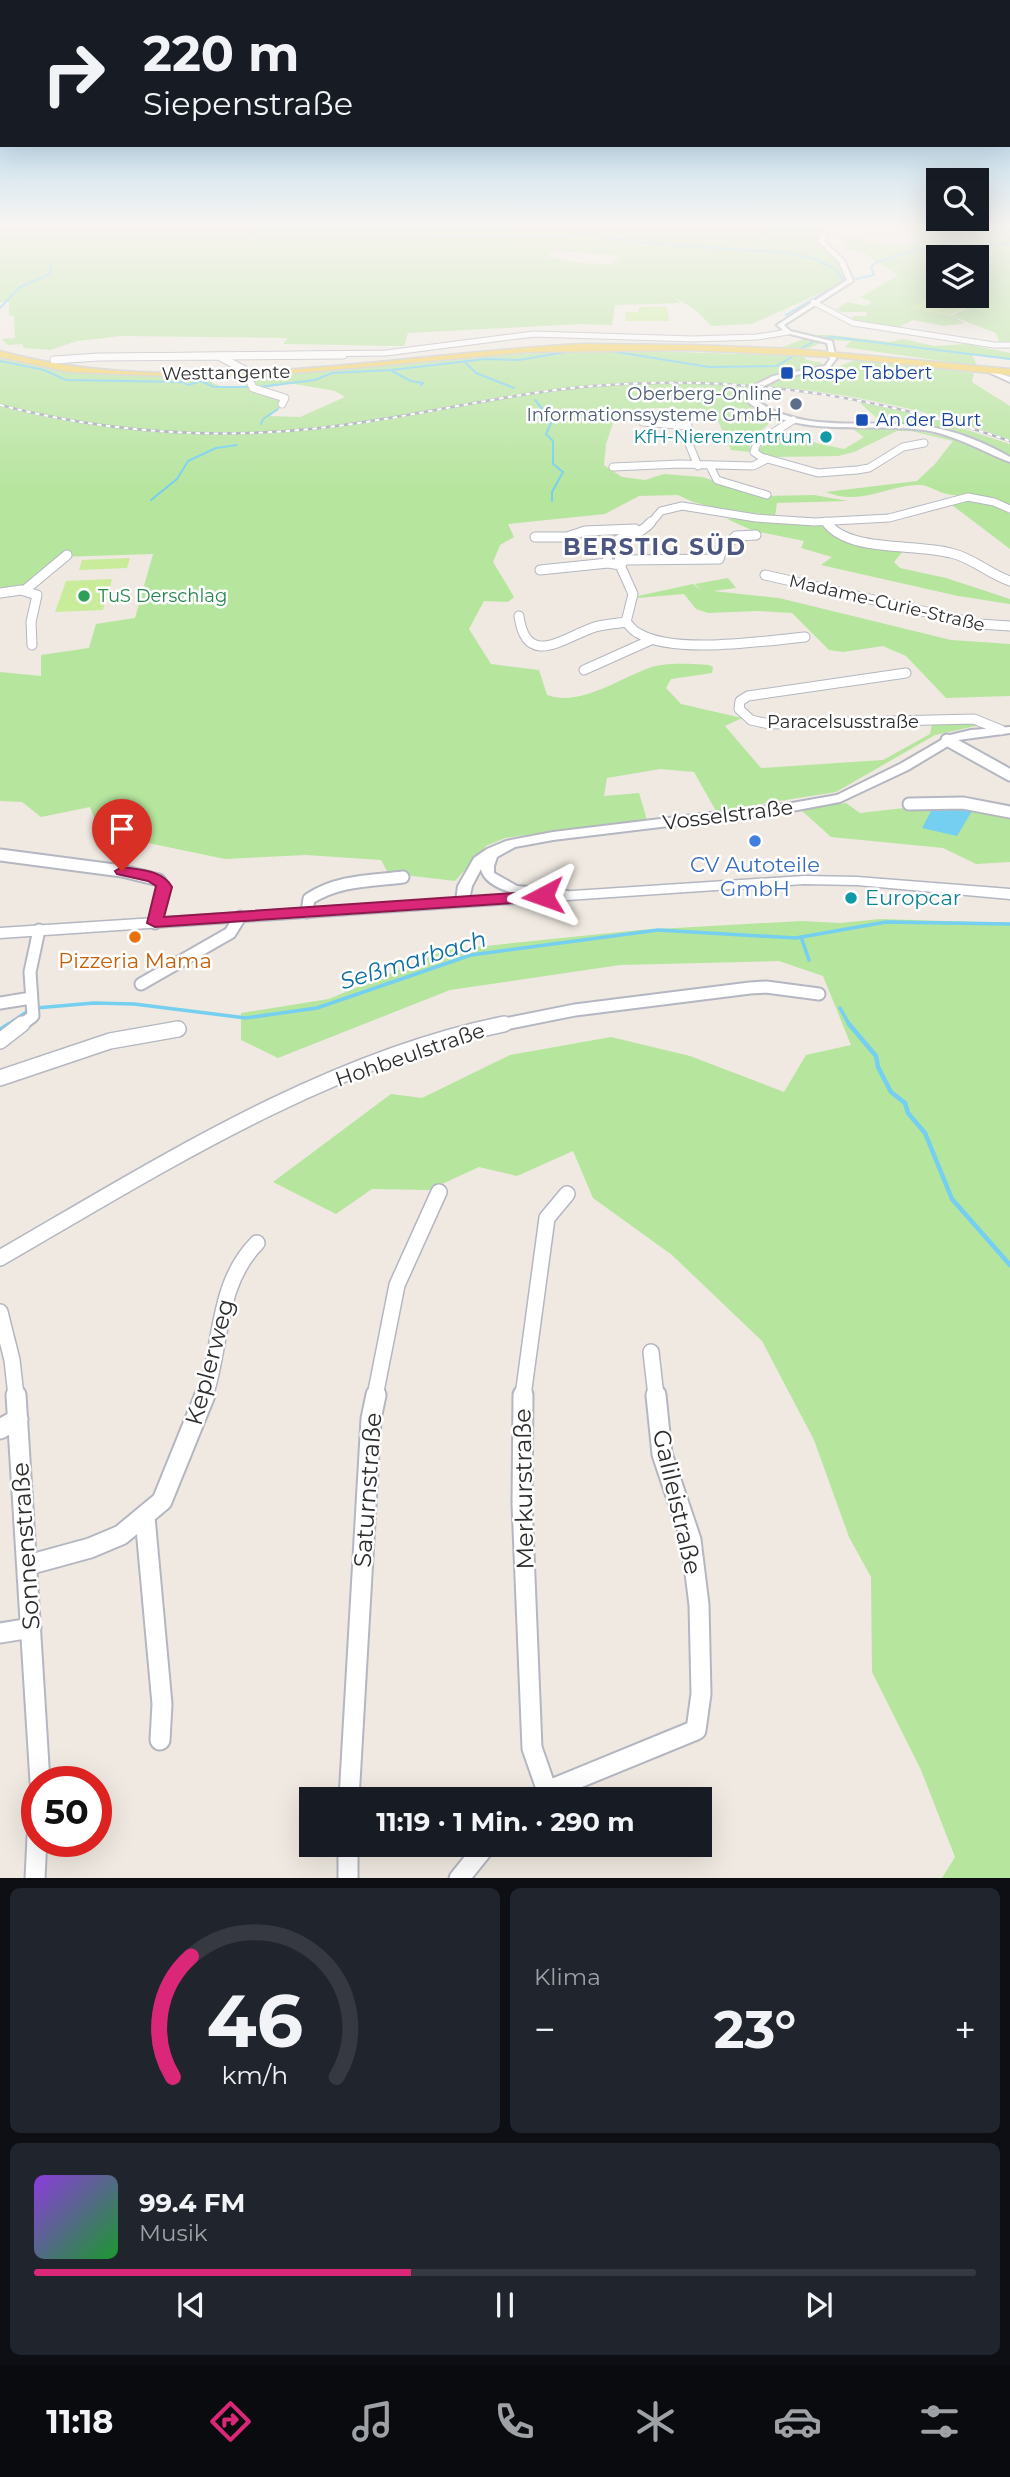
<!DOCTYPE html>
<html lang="de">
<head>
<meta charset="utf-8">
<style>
	body { margin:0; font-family:Montserrat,sans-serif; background:#20242c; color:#f1f3f6; height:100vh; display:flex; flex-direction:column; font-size:26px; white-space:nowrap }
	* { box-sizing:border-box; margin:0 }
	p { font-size:23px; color:#9ea1a6 }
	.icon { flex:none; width:38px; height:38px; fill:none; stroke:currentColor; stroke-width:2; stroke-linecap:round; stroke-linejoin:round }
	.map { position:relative; height:1878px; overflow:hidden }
	.panel { display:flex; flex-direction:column; gap:10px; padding:10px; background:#0d0f14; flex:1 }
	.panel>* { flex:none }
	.top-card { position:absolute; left:0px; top:0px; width:1012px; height:147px; box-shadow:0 7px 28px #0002; background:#171b24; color:#f1f3f6; overflow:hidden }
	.tools { position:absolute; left:926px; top:168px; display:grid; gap:14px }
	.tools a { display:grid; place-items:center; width:63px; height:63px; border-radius:0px; background:#171b24; box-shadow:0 7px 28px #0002; font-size:35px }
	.speed { position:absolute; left:21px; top:1766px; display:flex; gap:14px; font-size:35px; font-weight:700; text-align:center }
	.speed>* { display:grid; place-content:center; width:91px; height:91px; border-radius:50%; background:#171b24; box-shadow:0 7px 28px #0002; line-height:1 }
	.speed .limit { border:10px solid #d22; background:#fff; color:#111 }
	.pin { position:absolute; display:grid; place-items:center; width:60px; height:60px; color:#fff; margin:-72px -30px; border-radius:50% 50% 50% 0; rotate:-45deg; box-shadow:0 0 7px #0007 }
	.pin .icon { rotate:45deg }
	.me { position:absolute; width:77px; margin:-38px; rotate:266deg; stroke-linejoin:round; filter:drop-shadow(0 0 5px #0008) }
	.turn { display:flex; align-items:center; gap:24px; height:147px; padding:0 28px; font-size:32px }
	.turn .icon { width:91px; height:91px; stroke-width:2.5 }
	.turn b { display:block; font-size:49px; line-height:60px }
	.big { font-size:52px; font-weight:700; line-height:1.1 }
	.panel .widget { flex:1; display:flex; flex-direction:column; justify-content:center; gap:10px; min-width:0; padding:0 24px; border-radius:10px; background:#20242c }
	.panel .dial { align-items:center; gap:0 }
	.dial svg { height:182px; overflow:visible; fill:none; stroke:#363941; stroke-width:7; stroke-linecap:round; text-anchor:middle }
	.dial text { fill:#f1f3f6; stroke:none }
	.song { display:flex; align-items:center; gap:21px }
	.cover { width:84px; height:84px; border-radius:10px; background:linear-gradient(135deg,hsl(270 70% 55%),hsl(130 70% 35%)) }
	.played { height:7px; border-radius:4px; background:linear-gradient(90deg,#db2777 40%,#363941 40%) }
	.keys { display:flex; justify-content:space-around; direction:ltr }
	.heat { display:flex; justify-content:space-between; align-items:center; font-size:38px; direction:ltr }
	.panel .tiles { flex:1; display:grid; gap:10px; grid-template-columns:1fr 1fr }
	.widget:last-child { grid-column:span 2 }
	.trip { position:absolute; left:299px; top:1787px; width:413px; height:70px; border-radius:0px; background:#171b24; box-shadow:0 7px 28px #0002; font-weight:700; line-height:70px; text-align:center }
	.tabs { display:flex; height:112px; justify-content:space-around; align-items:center; background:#090b0e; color:#9ea1a6 }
	.tabs .icon { width:49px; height:49px }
	.tabs .active { color:#db2777 }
	.tabs b { font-size:32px; color:#f1f3f6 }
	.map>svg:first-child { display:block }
</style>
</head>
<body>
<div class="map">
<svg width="1010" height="1879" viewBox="0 0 1010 1879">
	<rect width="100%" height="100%" fill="#efe9e1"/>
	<path fill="#b6e59e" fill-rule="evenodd" d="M0 227H826L819 240C828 254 846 265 845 282L752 324 712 326 694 309 671 295 681 303 615 305 612 325 581 324 408 333 404 346 283 344 288 338 122 336 77 341 50 350 24 348 22 344 8 345 2 339 15 338 14 316H9V302H0ZM557 251 614 255 619 258 612 264 578 263 547 256Z
		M852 227H1010V342L999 341 996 333 952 316 965 323 944 326 913 320 895 329 855 323 852 316H866L867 312H841L837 309 847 302 867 306 872 302 861 297 898 275 862 252 846 249 842 239 855 238 888 245 916 243 920 235 907 230ZM938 257H976V296H951L979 301 983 298 991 297 951 316 913 308 938 294Z
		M814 335H830L890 342 903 339 934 346 966 344 1010 353V360L972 354 977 366 851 348 845 347 851 341 827 340 809 348 783 347Z
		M582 349 802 356 807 360 822 363 819 368 786 373 752 384 746 400 756 413 772 421 750 441V452L731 450 715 414C683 408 645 404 615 417L606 444 604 465 622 477 645 480 664 474 702 477 765 496 814 495 848 501 777 503 775 516 717 508 693 502 678 495 639 496 605 514 508 524 514 537 500 545 493 562 514 597 508 602 484 601 469 629 491 664 539 670 547 695C580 707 618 679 649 668 666 662 692 664 709 665L713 667 712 673 671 679 666 688 681 704 742 718 725 726 761 768 883 760 930 734 932 723 973 722 980 725 935 735 836 792 716 811 694 772 660 769 607 778 604 796 639 793 647 820 505 838 486 846 455 881 388 873 381 860 306 855 225 859 100 833 90 807 41 817 22 802 0 801V672L41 676V655L89 648 96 624 135 618 153 554 59 557 22 586 0 590V357L59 370 206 378C220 390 237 389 254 383L253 377ZM289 383 335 391 345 397 300 417 270 416 286 403 261 389Z
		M858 359 974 373 972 382 1010 406V440C931 410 850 393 766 386L785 378 827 371Z
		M859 402 925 416 1010 444V457L989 444 948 430 879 420Z
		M847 425C910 427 954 433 1010 464V505C988 494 969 498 947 494 938 492 930 486 921 485 888 484 862 507 826 492L917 481 935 464 953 441 911 431H897L854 452 838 456 777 457 766 456 759 450 763 443 776 434 844 449 864 437Z
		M959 499 990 503 1010 514V549L948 502Z
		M738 518 818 523 835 537 855 544 903 551 894 562 900 568 946 578 1010 599V604L958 596 821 565 832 557 801 548 804 541 754 531 727 519Z
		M728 578 736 588 713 591 779 598 951 640 1010 644V696L946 698 906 656 883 646 843 652 829 650 792 613 758 611 708 613 696 609 684 594 638 598V596L693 584 702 591 695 584Z
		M846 803 860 813 948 803 1010 814V862L976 864 943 848 831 837 800 809Z
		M880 919 1010 923V1878H942L955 1857 921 1770 872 1672 871 1577 849 1537 814 1440 762 1341 672 1255 593 1198 573 1151 517 1176 479 1167 429 1190 372 1189 336 1214 273 1182 391 1094 422 1098 510 1055 611 1037 690 1056 784 1092 806 1055 851 1045 823 976 779 961 620 965 450 990 278 1058 241 1040V1013L329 999 446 950 640 930 802 921 840 923Z"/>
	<path fill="#c9ec9a" d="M938 294V296L979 301 950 315 911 308Z
		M639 307H667L669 321H626L625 312H639Z
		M130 558 127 568 79 570 82 560Z
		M112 579 103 610 55 612 66 581Z"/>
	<path fill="#75cff0" d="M947 805 972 811 957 836 922 828 931 811Z"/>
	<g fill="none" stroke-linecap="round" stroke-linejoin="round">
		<path stroke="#75cff0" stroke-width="2" d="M562 227 564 230 634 242 787 253 815 259 835 269 844 281 786 315
			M432 236H580
			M856 279 874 275 871 267 875 263 917 249 1010 244
			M0 308 20 287 50 274 51 265
			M802 348 818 339 833 337 1010 359
			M611 351 709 367 777 366 793 356
			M0 361 44 370 66 380 183 382 188 385 201 381 214 387H259L315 380 332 373 391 370 486 359 519 360 572 351
			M465 362 476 373 514 388
			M392 371 411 381 423 383 421 385
			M535 400 552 421 546 434 553 441V464L563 472 552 492V501
			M261 424 263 419 278 409
			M151 500 177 479 188 461 216 448 237 445"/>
		<path stroke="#75cff0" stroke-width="3.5" d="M801 937 809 960
			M36 1008 94 1003 134 1004 246 1018 317 1008 471 955 658 930 796 938 886 922 1010 924
			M840 1008 850 1026
			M6 1026 28 1011"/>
		<path stroke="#75cff0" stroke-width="4.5" d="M849 1024 876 1056 878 1067 891 1092 905 1103 908 1113 925 1133 952 1199 1010 1265
			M0 1030 9 1024"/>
		<g stroke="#b4b7c1" stroke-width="7">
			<path id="minor-far5" d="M813 302 853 323 994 345H1010
				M134 356 386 353 534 334 693 339 757 337 788 332"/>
		</g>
		<g stroke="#b4b7c1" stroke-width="9">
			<path id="minor-far4" d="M222 358 245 370 253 388 285 398 282 404
				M54 360 99 357 343 355
				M793 420 757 443 754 452 761 457 818 473 857 470 869 468 903 447 924 443
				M643 422 688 426 690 435 687 439 698 466
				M710 466 717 480 767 495
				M613 467 680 464 753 466 767 459
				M650 524 661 511 682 506 756 518 815 522 889 518 968 497 994 502 1010 509"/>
		</g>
		<g stroke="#b4b7c1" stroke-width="11">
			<path id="minor-far3" d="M826 522C848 553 915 543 951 553 973 558 989 574 1010 581
				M535 537H567L585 531 635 529
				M619 557 625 560 719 559 722 550 736 536 756 535
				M625 560 620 565 608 563 606 547C620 535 639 537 651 522
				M620 565 633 594 626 622C630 626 633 631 638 633 673 655 764 641 805 637
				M540 570 608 563
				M765 575 979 624 1010 626
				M25 590 67 555
				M0 593 21 590 37 595 31 622 32 645
				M519 616C526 668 562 639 592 628 603 624 615 624 626 622
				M584 670 651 640
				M906 673 748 696 740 701 739 709 751 720 769 724 974 719 1001 730
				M947 740 950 742"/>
		</g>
		<g stroke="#b4b7c1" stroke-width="15">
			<path id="minor-far2" d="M947 740 1010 775
				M909 804 963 803 1010 812
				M0 855 122 871 159 880 164 887 155 923
				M307 912 309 899C338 880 370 881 403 877
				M141 984 230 933 240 917
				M0 1003 31 998
				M20 1026 33 1016 30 972 39 930
				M495 1026 575 1010 750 988 766 987 819 994"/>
		</g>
		<g stroke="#b4b7c1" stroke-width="18">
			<path id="minor-far1" d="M0 1041 22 1024
				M0 1078 110 1041 178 1029
				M0 1258C156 1168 325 1060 504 1024
				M0 1312 12 1360 16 1396
				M651 1352 656 1396
				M205 1396C222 1346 216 1284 257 1243
				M375 1396 397 1285 439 1192
				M523 1396 547 1218 567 1194"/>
		</g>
		<g stroke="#b4b7c1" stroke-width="23">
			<path id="minor" d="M16 1395 40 1782
				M523 1395 522 1504 532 1748 547 1791
				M0 1429 18 1419
				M145 1517 162 1704 160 1740
				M28 1565 90 1548 121 1535 162 1501 205 1395
				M0 1633 31 1628
				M349 1799 371 1419 376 1395
				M539 1799 547 1791 696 1730 701 1694 699 1605 691 1540 662 1454 656 1395
				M348 1844V1879
				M35 1879 37 1837
				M459 1879 487 1844"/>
		</g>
		<g stroke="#b4b7c1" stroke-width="4">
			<path id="tertiary" d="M825 227H830L824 241 844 260 853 281 784 325 790 331 832 341 836 359 829 368 778 379 760 388 755 394 756 400C803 435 869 418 924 426 954 430 984 442 1010 457V462C981 451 956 435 924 430 866 422 799 439 749 403L747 394 755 385 773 376 825 366 830 359 827 343 786 333 777 325 847 280 839 262 818 241Z
				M988 370 1010 377V382L988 372Z
				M1010 727V733L958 740 908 770 840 802 792 811 553 840 515 847 497 857 494 866V873L517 886 568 891 570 894 568 897C547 901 486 895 481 869L472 886 468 904 463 905 456 901 458 886 474 858 487 849 506 841 553 832 792 803 837 795 900 764 950 735 971 730Z"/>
		</g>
		<g stroke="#b4b7c1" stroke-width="3">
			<path id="secondary" d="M804 876 857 877 1010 889V899L857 885 804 884 0 938V928Z"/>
		</g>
		<g stroke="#c9c9c9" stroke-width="3">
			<path id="primary" d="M583 344 690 345 797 349 1010 369V375L833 357 690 350 528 352 307 372 196 377 70 372 0 357V351C178 401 399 353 583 344Z"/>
		</g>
		<use href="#minor-far5" stroke="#fff" stroke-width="5"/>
		<use href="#minor-far4" stroke="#fff" stroke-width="7"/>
		<use href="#minor-far3" stroke="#fff" stroke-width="9"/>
		<use href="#minor-far2" stroke="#fff" stroke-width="11"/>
		<use href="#minor-far1" stroke="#fff" stroke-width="15"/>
		<use href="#minor" stroke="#fff" stroke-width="19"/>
		<use href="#tertiary" fill="#fff" fill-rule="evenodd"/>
		<use href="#secondary" fill="#fff" fill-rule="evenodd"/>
		<use href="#primary" fill="#f2d163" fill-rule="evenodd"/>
		<g stroke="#a3a6b8" stroke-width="2.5">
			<path id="rail" d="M0 405C105 432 212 440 320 428 412 418 501 394 593 386 735 374 875 395 1010 441"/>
		</g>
		<use href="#rail" stroke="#fff" stroke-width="2" stroke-dasharray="4.5" stroke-linecap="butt"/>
	</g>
	<linearGradient id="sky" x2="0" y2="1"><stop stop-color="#7abfeb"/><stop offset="0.46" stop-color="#f8f5f2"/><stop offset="1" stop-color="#f8f5f2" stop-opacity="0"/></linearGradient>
	<rect width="1010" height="490" fill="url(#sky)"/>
	<path fill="#db2777" stroke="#8e194d" stroke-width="2" d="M122 867C140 870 163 870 172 887L164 917 543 891 551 896 543 901 155 927 147 923 156 886 148 881 117 874 115 871Z"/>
	<g fill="#1a4fb4" stroke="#fff" stroke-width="2.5">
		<rect x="780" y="366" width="14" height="14" rx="3.5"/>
		<rect x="855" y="413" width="14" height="14" rx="3.5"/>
	</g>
	<circle fill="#5c6f8a" stroke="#fff" stroke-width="2.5" cx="796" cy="404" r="7"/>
	<g fill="#0f9aa8" stroke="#fff" stroke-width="2.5">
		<circle cx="826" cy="437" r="7"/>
		<circle cx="851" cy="898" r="7"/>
	</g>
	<circle fill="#2e9e5b" stroke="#fff" stroke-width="2.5" cx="84" cy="596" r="7"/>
	<circle fill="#3f7fe0" stroke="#fff" stroke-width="2.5" cx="755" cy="841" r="7"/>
	<circle fill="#e8710a" stroke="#fff" stroke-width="2.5" cx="135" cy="937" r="7"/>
	<g text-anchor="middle" stroke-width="5" stroke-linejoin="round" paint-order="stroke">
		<g font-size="18" fill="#2e2e2e" stroke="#fff">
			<text transform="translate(226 373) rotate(-1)" y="6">Westtangente</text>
			<text transform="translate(887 603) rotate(13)" y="6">Madame-Curie-Straße</text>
			<text x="843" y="728">Paracelsusstraße</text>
		</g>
		<g font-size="18" fill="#164399" stroke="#fff" text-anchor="start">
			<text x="801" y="379">Rospe Tabbert</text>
			<text x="876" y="426">An der Burt</text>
		</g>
		<g font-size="18" fill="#4e5e75" stroke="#fff" text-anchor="end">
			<text x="782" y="400">Oberberg-Online<tspan x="782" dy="21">Informationssysteme GmbH</tspan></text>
		</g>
		<g font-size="18" fill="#0d838f" stroke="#fff" text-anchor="end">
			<text x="812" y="443">KfH-Nierenzentrum</text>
		</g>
		<g font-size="18" fill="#27864d" stroke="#fff" text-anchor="start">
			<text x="98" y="602">TuS Derschlag</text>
		</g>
		<g font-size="21" fill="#2e2e2e" stroke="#fff">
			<text transform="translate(728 815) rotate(-7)" y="7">Vosselstraße</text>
			<text transform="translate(410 1055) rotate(-19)" y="7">Hohbeulstraße</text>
		</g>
		<g font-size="21" fill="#366cbe" stroke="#fff">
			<text x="755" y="872">CV Autoteile<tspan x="755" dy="24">GmbH</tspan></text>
		</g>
		<g font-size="21" fill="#0d838f" stroke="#fff" text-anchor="start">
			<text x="865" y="905">Europcar</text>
		</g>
		<g font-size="21" fill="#c56008" stroke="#fff">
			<text x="135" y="968">Pizzeria Mama</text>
		</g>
		<g font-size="23" font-weight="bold" letter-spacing="2" fill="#4d5680" stroke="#fff">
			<text x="655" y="555">BERSTIG SÜD</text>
		</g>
		<g font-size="23" font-style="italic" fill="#0d6fa3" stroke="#fff">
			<text transform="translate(413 960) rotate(-17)" y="8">Seßmarbach</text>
		</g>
		<g font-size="24" fill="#2e2e2e" stroke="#fff">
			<text transform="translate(210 1362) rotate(-75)" y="8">Keplerweg</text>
			<text transform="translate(524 1489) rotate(-91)" y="8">Merkurstraße</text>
			<text transform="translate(368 1490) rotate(-86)" y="8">Saturnstraße</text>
			<text transform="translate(677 1502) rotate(77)" y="8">Galileistraße</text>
			<text transform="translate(26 1546) rotate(-94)" y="8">Sonnenstraße</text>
		</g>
	</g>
</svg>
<div class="tools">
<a><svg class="icon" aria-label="search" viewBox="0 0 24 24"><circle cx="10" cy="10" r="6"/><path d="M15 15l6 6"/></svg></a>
<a><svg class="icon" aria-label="layers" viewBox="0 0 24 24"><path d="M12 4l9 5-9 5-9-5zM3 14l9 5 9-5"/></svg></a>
</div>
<div class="speed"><div class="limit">50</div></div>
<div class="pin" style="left:122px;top:871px;background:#d93025"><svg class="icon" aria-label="arrive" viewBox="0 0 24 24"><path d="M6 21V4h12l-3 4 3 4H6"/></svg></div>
<svg class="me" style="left:543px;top:896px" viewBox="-20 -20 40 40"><path d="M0-17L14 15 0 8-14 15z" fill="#db2777" stroke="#fff" stroke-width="4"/></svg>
<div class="trip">11:19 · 1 Min. · 290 m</div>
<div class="top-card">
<div class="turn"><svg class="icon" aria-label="right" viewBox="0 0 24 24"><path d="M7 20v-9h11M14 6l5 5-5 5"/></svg><div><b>220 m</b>Siepenstraße</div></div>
</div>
</div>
<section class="panel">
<div class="tiles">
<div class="widget dial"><svg viewBox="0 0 100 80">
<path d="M14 69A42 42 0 1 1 86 69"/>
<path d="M14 69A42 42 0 0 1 22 16" stroke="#db2777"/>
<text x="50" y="56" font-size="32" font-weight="700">46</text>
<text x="50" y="72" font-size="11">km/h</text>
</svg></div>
<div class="widget"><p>Klima</p>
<div class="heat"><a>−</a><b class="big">23°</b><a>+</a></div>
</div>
<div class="widget">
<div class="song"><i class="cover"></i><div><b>99.4 FM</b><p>Musik</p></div></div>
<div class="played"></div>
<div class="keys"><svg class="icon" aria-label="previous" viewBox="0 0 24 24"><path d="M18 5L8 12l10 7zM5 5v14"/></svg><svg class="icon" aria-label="pause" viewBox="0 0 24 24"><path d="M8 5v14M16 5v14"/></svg><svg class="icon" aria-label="next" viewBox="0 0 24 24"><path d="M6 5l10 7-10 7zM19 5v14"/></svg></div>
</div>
</div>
</section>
<nav class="tabs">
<b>11:18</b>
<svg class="icon active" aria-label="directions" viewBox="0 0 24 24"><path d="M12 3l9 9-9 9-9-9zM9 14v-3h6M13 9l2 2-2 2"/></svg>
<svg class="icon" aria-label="music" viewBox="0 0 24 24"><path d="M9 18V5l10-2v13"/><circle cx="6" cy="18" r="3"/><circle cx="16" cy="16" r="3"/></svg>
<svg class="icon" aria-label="phone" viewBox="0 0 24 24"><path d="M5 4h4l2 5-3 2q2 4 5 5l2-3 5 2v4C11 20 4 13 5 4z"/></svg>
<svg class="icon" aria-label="climate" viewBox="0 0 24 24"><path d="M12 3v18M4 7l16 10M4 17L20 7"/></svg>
<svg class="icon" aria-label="car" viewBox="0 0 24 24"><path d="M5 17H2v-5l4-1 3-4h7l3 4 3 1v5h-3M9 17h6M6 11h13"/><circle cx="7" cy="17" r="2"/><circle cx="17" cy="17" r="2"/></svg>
<svg class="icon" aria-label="filters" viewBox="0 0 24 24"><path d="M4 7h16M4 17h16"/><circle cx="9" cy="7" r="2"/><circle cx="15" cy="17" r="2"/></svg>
</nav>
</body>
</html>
